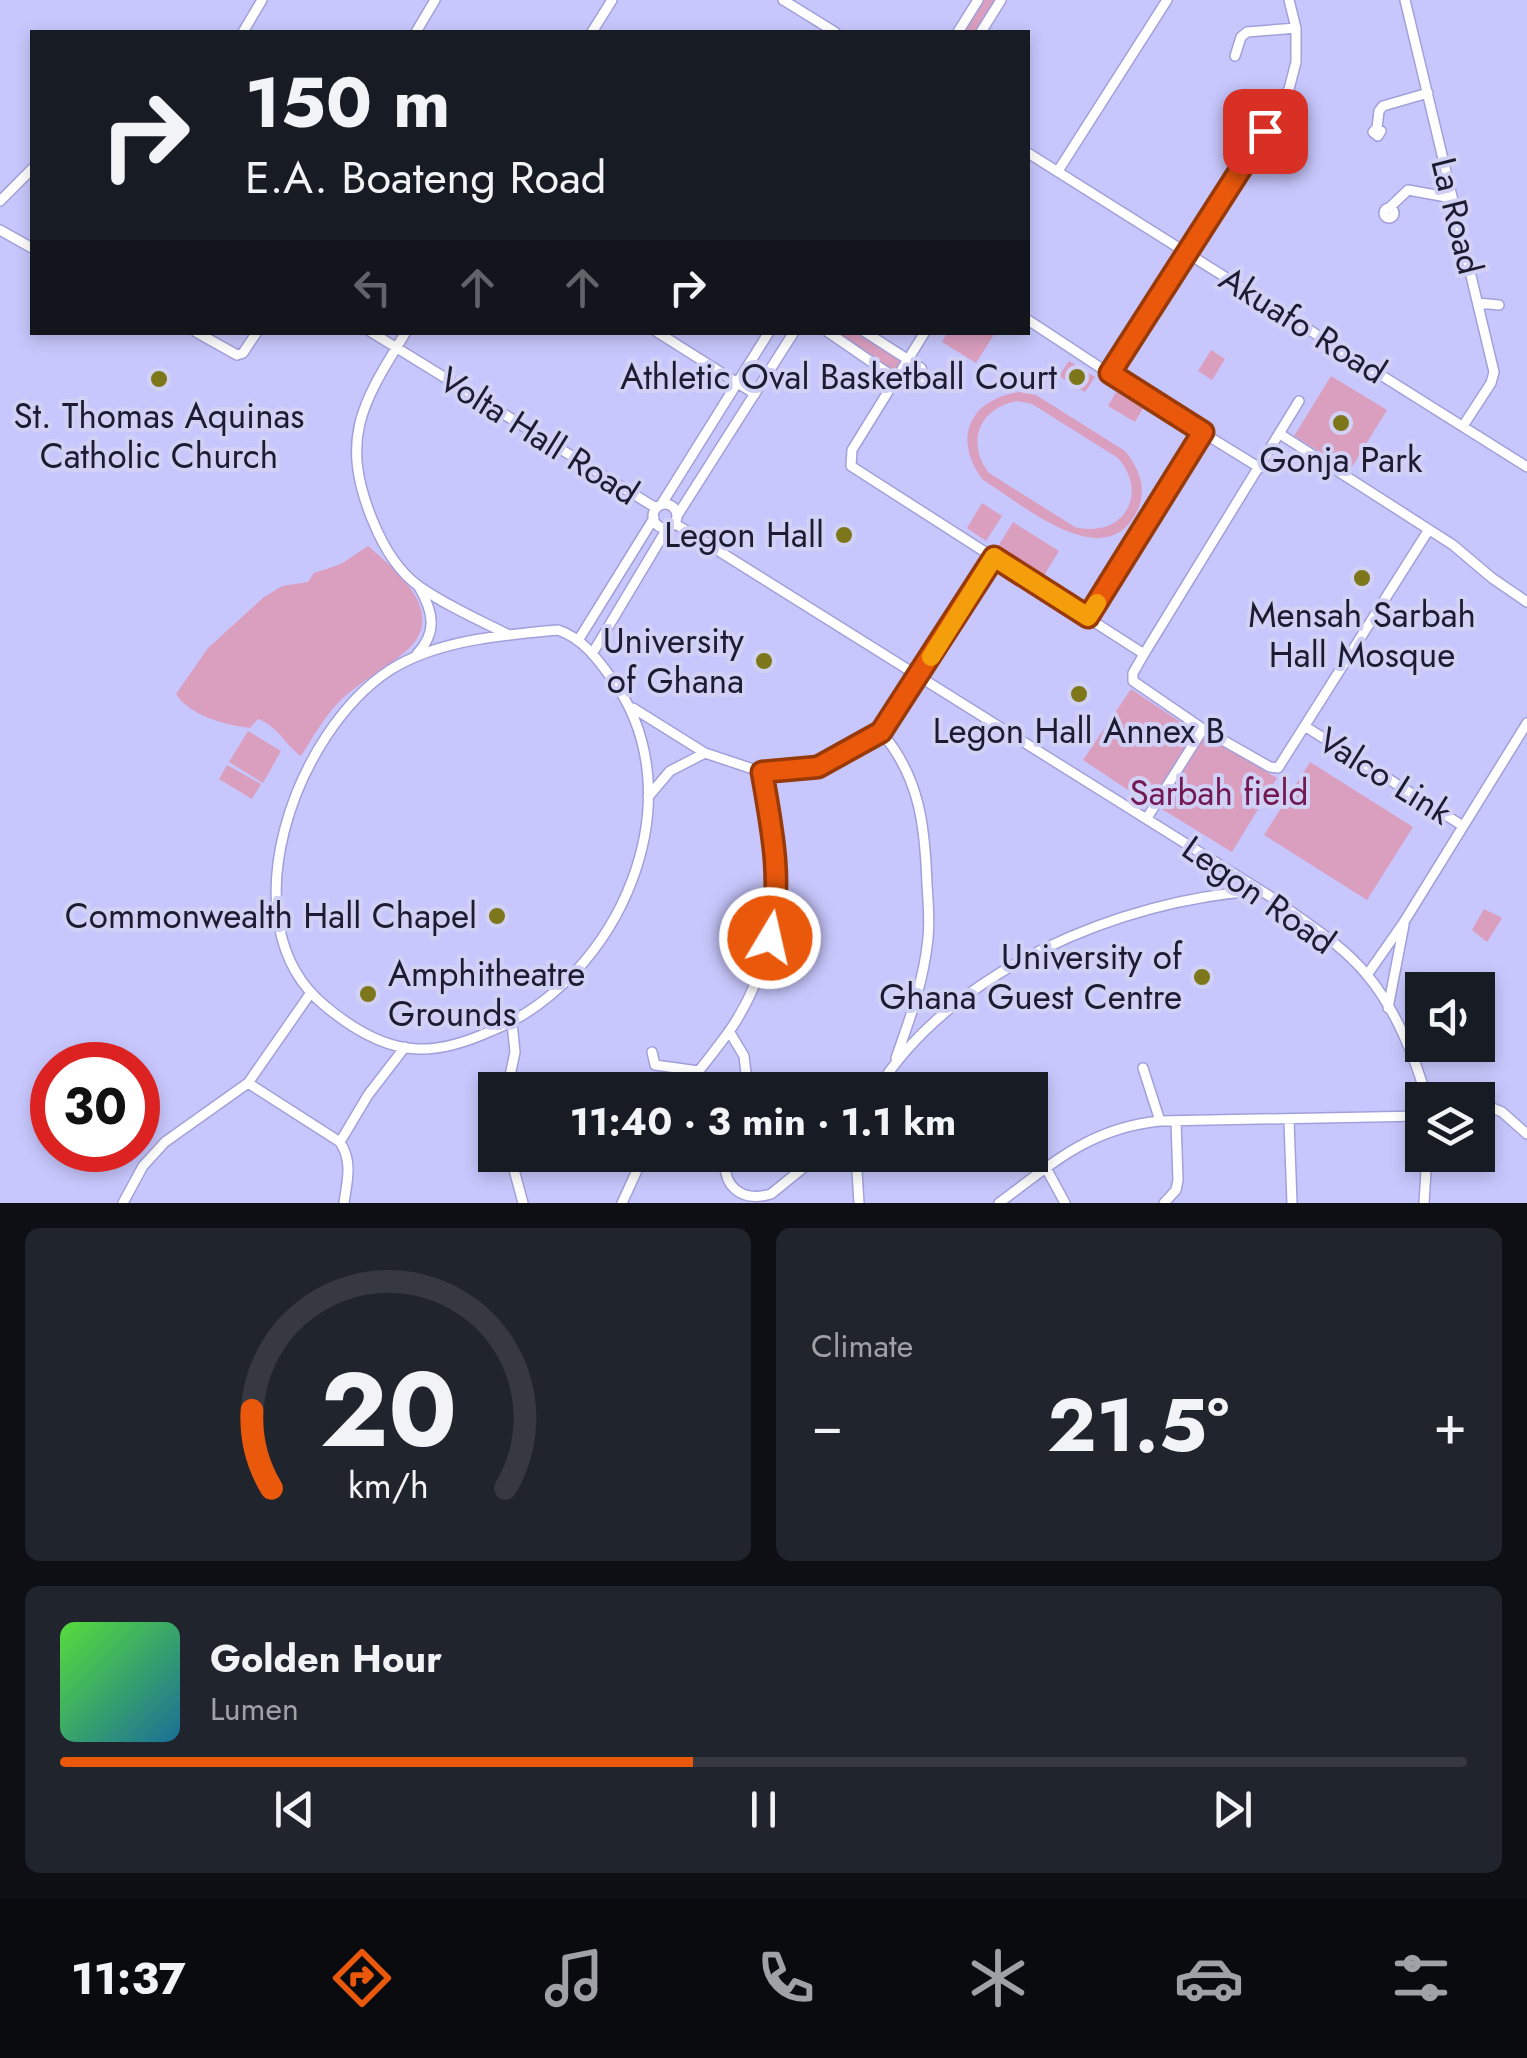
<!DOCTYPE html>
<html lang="en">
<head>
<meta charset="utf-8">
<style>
	body { margin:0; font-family:Jost,sans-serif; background:#20242c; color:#f1f3f6; height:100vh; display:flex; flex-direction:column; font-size:38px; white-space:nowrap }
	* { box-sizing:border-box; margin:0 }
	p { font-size:32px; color:#9ea1a6 }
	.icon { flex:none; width:55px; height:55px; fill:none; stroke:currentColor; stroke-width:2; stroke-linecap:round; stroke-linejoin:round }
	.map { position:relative; height:1203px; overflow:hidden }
	.drawer { display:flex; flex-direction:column; gap:25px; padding:25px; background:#0d0f14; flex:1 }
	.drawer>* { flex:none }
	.hud { position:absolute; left:30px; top:30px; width:1000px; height:305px; border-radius:0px; box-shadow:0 5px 15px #0003; background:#171b24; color:#f1f3f6; overflow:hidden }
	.tools { position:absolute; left:1405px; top:972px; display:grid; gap:20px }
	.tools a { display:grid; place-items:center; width:90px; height:90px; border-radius:0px; background:#171b24; box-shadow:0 5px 15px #0003; font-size:50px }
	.speed { position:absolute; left:30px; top:1042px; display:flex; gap:20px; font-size:50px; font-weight:700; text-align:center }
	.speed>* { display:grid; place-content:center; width:130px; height:130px; border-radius:50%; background:#171b24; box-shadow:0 5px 15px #0003; line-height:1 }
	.speed .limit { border:15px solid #d22; background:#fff; color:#111 }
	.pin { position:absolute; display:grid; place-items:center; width:85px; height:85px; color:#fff; margin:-42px; border-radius:20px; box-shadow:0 5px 15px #0006 }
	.me { position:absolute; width:110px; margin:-55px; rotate:9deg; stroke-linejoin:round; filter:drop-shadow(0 0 8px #0008) }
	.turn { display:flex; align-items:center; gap:35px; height:210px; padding:0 50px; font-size:45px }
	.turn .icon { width:130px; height:130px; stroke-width:2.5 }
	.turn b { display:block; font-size:70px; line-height:85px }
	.lanes { display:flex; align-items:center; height:95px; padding:0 50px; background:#0003; justify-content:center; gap:50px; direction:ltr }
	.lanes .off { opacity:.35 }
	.big { font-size:75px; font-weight:700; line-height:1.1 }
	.drawer .card { flex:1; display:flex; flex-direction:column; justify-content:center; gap:15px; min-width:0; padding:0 35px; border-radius:15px; background:#20242c }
	.drawer .dial { align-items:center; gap:0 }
	.dial svg { height:260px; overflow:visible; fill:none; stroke:#363941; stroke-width:7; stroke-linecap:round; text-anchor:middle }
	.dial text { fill:#f1f3f6; stroke:none }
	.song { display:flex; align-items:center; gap:30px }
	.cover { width:120px; height:120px; border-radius:15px; background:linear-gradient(135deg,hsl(110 70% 55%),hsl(200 70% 35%)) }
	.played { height:10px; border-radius:5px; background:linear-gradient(90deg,#ea580c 45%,#363941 45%) }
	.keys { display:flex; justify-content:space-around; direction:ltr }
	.heat { display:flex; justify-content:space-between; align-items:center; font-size:55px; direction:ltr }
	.drawer .tiles { flex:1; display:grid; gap:25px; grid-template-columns:1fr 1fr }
	.card:last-child { grid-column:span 2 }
	.trip { position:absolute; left:478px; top:1072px; width:570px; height:100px; border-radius:0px; background:#171b24; box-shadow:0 5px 15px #0003; font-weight:700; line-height:100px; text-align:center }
	.dock { display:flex; height:160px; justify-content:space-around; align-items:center; background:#090b0e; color:#9ea1a6 }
	.dock .icon { width:70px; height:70px }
	.dock .active { color:#ea580c }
	.dock b { font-size:45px; color:#f1f3f6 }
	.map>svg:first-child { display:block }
</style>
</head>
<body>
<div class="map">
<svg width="1527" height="1203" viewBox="0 0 1527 1203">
	<rect width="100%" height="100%" fill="#d1d1f5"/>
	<path fill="#c8c7fd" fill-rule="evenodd" d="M0 0H1527V1203H0ZM32 32H1028V332H32ZM1422 990H1478V1045H1422ZM52 1065H138V1150H52ZM495 1090H1030V1155H495ZM1422 1100H1478V1155H1422Z"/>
	<path fill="#da9ebf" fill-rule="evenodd" d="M982 0H997L977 32H962Z
		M833 333H856L902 362 895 373Z
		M947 333V332L995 333 976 363 942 342Z
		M1211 350 1225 359 1212 380 1198 371Z
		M1069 361 1095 377 1085 392 1059 376Z
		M1331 376 1387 410 1350 470 1294 436Z
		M1019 392 1036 395 1125 451C1139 468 1147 488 1138 509 1107 579 1021 503 983 480 952 440 969 399 1019 392ZM1018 401 1032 404 1118 458C1150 495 1122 539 1075 527L989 473C965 442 980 407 1018 401Z
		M1116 392 1143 408 1135 422 1108 406Z
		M982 503 1002 516 986 541 967 528Z
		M1013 522 1059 551 1043 577 997 548Z
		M368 546C397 571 450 614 405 652 385 669 361 681 342 699 326 714 313 737 301 756 284 744 279 727 258 719L250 728C226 725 190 716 176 694L208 648 264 597 282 586 308 582 314 573 341 564Z
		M1131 689 1197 733 1149 804 1083 760Z
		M248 731 281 751 263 783 229 762Z
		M1205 735 1277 778 1232 852 1160 808Z
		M1310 762 1413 827 1367 900 1264 835Z
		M227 765 261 784 252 799 219 779Z
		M1484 909 1502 918 1487 942 1472 930Z"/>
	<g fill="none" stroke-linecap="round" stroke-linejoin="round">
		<g stroke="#a2a0da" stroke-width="12">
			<path id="minor" d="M783 0 835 32
				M1405 0 1494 372 1491 383 1463 426
				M243 32 262 0
				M416 32 435 0
				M592 32 612 0
				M958 32 978 0
				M981 32 1001 0
				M1235 56 1241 37 1247 32 1296 28
				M1377 128 1379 111 1383 106 1428 93
				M1377 128 1381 131 1378 136 1373 132Z
				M1028 153 1527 467
				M1058 171 1167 0
				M0 201 32 169
				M1384 213a5 5 0 1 1 10 0a5 5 0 1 1-10 0Z
				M1389 208 1408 190 1452 198
				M0 230 32 248
				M1478 303 1499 305
				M1028 320 1148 399 1260 468
				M196 332 237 355 243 353 257 332
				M371 332 656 508
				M406 332C363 402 339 437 372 519 382 544 397 571 420 587 447 606 479 620 509 635
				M657 332 755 394
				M828 332 905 385C918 390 927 380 921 368L865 332
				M925 332 852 450 851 466 1144 654
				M1110 373 1239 173 1289 89 1296 62V28L1289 0
				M1299 401 1144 654 1133 673V681L1203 729 1270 767 1278 768 1428 531
				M1280 434 1453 545 1492 578 1527 602
				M653 516a12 12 0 1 1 24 0a12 12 0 1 1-24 0Z
				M661 505 769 332
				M677 516 794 332
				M674 523 1271 897C1303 921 1342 944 1367 975 1395 1008 1416 1059 1427 1100
				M1088 617 1203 432
				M558 630C582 638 597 658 612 679 699 798 619 979 491 1031 469 1041 443 1050 418 1049 384 1048 350 1027 324 1005 225 923 296 731 390 670 437 640 503 635 558 630Z
				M579 639 654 518
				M417 654C438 632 433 611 419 587
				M592 654 668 527
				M633 708 705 753 762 772 819 767 881 732 993 557
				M1306 727 1463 826
				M881 732C920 777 925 827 927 884 928 902 930 921 928 938 924 980 910 1019 896 1058
				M648 797 670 771 705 753
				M1147 818 1203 729
				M1367 975 1404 922 1527 723
				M1388 1008 1404 925
				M729 1031 744 1056 748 1090
				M652 1052 655 1065 699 1071
				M1143 1068 1160 1121
				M248 1083 340 1142
				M507 1090 515 1052 512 1023
				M685 1090C701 1066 721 1045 736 1021 787 938 778 863 762 772
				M877 1090C950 971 1122 899 1258 891
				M1478 1102 1502 1112 1527 1134
				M1289 1121 1292 1203
				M510 1155 523 1203
				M726 1155C721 1185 740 1203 771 1194L819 1155
				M856 1155 859 1203
				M1046 1168 1065 1203
				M123 1203 143 1166 165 1142 248 1083 310 994
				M344 1203C347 1181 353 1162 340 1142L368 1095 405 1047
				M622 1203 644 1155
				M999 1203C1053 1163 1090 1128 1160 1121L1422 1116
				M1164 1203 1176 1190 1178 1180 1176 1121
				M1424 1203 1427 1155"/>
		</g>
		<use href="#minor" stroke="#fff" stroke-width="9"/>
	</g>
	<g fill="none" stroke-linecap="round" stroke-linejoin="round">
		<g stroke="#983908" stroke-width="25">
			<path id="route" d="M770 938C783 882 772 829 762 772L818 767 881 732 994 557 1088 617 1203 432 1110 373 1265 131"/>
		</g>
		<use href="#route" stroke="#ea580c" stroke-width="18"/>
		<path stroke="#f59e0b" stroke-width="18" d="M931 657 994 557 1088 617 1097 603"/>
	</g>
	<g fill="#7d761a" stroke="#d1d1f5" stroke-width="4">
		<circle cx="1077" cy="377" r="10"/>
		<circle cx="159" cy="379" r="10"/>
		<circle cx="1341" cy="423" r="10"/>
		<circle cx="844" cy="535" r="10"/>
		<circle cx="1362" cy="578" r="10"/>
		<circle cx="764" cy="661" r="10"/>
		<circle cx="1079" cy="694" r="10"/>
		<circle cx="497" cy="916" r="10"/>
		<circle cx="1202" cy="977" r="10"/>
		<circle cx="368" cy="994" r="10"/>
	</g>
	<g text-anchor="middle" stroke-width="8" stroke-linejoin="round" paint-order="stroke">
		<g font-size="35" fill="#1c1b31" stroke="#d1d1f5">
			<text transform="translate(1457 216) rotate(76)" y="12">La Road</text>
			<text transform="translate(1303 325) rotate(32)" y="12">Akuafo Road</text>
			<text transform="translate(539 436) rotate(32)" y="12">Volta Hall Road</text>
			<text transform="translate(1385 776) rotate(32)" y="12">Valco Link</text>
			<text transform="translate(1259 895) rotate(35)" y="12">Legon Road</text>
		</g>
		<g font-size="35" fill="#1c1b31" stroke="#d1d1f5" text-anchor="end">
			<text x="1057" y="389">Athletic Oval Basketball Court</text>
			<text x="159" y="428" text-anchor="middle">St. Thomas Aquinas<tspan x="159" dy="40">Catholic Church</tspan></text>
			<text x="1341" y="472" text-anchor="middle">Gonja Park</text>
			<text x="824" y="547">Legon Hall</text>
			<text x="1362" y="627" text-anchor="middle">Mensah Sarbah<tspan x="1362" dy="40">Hall Mosque</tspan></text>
			<text x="744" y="653">University<tspan x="744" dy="40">of Ghana</tspan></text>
			<text x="1079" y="743" text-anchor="middle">Legon Hall Annex B</text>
			<text x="477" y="928">Commonwealth Hall Chapel</text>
			<text x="1182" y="969">University of<tspan x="1182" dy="40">Ghana Guest Centre</tspan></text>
			<text x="388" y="986" text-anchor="start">Amphitheatre<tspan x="388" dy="40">Grounds</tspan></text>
		</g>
		<g font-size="35" fill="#721853" stroke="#d1d1f5">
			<text x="1219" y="805">Sarbah field</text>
		</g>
	</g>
</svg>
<div class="tools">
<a><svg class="icon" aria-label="sound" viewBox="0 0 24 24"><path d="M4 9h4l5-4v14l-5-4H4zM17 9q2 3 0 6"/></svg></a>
<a><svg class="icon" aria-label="layers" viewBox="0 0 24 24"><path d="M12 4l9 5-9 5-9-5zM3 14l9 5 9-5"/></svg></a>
</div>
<div class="speed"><div class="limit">30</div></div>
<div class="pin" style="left:1265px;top:131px;background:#d93025"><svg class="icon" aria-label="arrive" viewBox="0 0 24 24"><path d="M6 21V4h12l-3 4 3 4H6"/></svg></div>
<svg class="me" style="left:770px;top:938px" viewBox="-20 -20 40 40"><circle r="17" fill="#ea580c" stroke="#fff" stroke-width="3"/><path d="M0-11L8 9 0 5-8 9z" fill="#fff"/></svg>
<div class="trip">11:40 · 3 min · 1.1 km</div>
<div class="hud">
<div class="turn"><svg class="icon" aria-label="right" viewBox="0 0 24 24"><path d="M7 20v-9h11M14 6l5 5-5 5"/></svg><div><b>150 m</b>E.A. Boateng Road</div></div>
<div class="lanes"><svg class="icon off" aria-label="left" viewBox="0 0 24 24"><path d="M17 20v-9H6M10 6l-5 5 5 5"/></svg><svg class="icon off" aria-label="ahead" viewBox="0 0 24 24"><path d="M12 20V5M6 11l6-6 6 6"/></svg><svg class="icon off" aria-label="ahead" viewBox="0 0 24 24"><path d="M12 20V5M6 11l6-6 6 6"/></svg><svg class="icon" aria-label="right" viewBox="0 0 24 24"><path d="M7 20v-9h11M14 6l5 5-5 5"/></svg></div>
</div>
</div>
<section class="drawer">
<div class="tiles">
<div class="card dial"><svg viewBox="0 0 100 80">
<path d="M14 69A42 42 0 1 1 86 69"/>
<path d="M14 69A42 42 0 0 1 8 45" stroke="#ea580c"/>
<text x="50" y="56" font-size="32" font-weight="700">20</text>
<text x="50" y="72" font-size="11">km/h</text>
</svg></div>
<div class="card"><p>Climate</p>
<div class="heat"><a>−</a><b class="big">21.5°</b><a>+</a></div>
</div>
<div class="card">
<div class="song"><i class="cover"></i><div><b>Golden Hour</b><p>Lumen</p></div></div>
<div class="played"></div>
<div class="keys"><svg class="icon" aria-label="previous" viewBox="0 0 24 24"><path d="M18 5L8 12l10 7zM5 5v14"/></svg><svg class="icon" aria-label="pause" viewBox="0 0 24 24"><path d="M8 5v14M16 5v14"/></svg><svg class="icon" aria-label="next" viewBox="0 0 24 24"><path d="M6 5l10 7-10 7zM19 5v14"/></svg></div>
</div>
</div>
</section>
<nav class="dock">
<b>11:37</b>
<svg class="icon active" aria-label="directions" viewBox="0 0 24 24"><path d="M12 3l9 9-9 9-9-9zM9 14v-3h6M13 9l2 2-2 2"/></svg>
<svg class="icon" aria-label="music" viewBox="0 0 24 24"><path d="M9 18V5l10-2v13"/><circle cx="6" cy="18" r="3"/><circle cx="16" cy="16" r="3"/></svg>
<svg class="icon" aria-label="phone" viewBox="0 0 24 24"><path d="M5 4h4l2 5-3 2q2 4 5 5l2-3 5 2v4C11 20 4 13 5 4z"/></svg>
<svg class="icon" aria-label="climate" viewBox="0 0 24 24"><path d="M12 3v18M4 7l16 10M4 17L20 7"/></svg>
<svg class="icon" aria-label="car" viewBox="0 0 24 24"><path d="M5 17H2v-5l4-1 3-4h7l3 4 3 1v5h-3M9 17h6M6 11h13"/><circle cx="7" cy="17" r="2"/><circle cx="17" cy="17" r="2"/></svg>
<svg class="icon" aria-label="filters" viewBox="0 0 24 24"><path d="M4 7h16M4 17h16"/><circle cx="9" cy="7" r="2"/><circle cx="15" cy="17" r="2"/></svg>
</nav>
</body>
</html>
